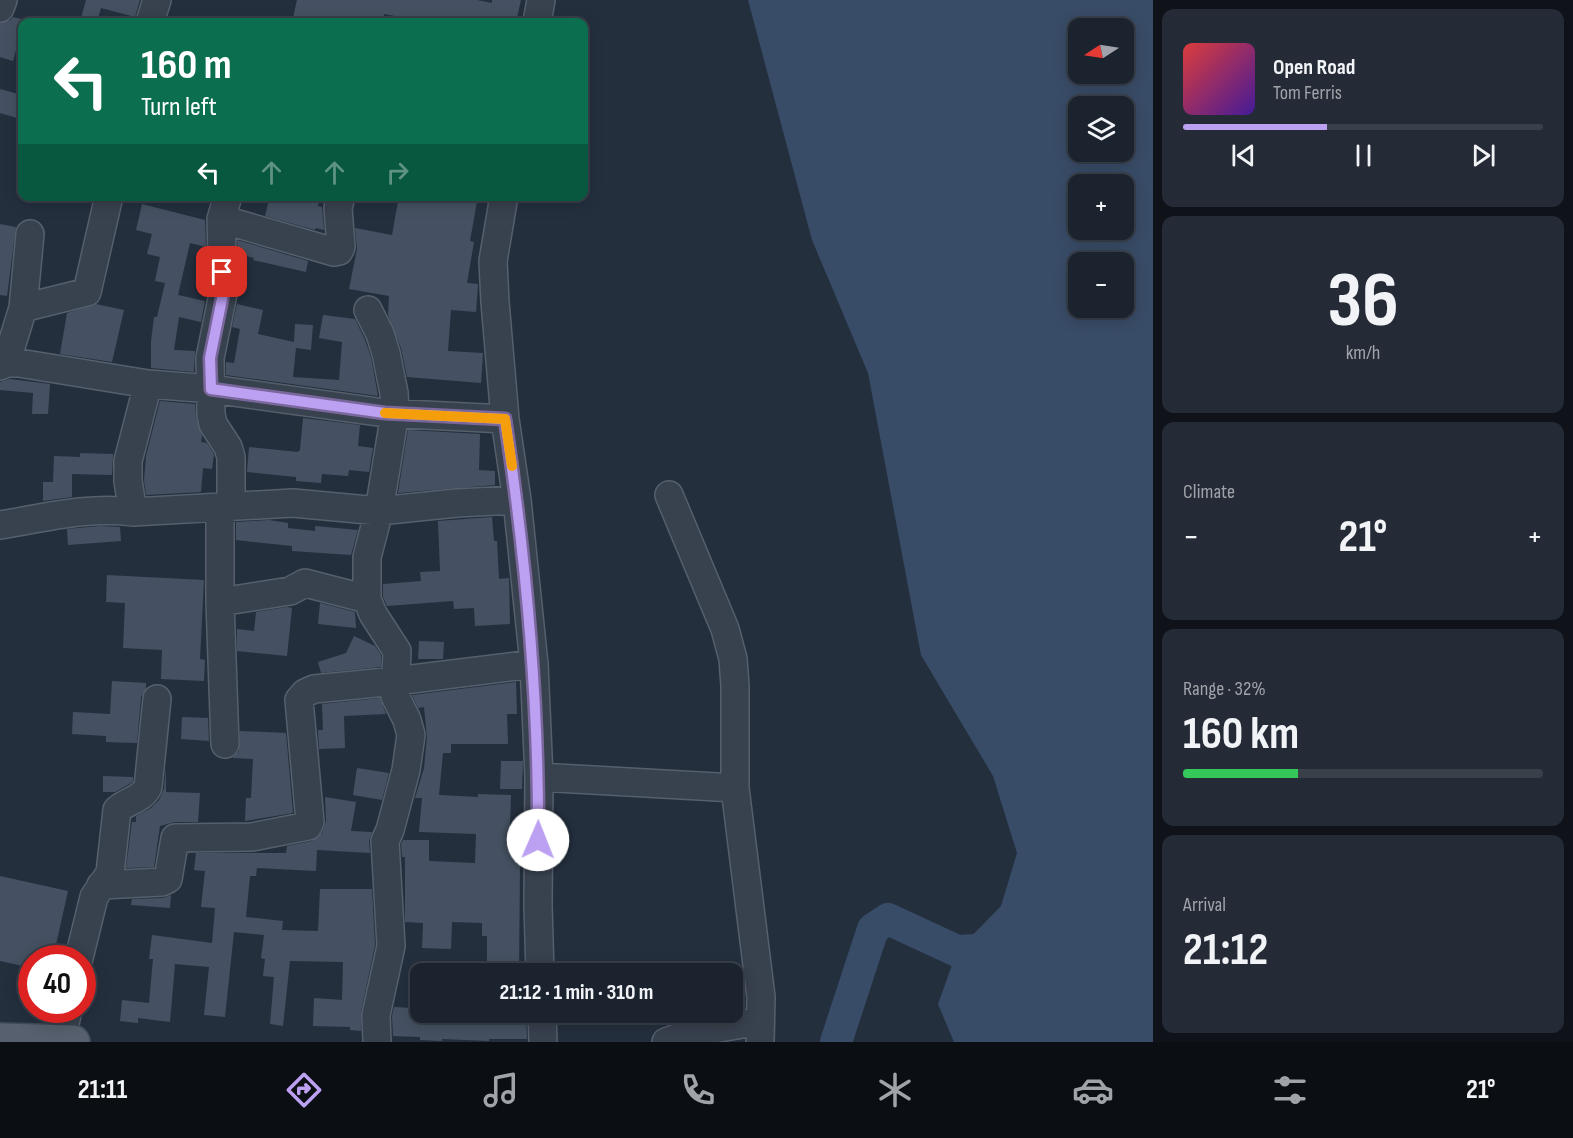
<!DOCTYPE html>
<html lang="en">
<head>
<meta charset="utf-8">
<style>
	body { margin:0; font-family:"Sofia Sans Condensed",sans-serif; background:#242b36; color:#f1f3f6; height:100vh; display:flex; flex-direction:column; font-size:22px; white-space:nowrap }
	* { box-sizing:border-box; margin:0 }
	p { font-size:20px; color:#a0a4aa }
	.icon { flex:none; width:33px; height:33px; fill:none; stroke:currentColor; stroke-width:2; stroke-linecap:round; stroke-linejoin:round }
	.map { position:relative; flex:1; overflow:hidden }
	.sheet { display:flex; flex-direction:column; gap:9px; padding:9px; background:#0f1319; width:420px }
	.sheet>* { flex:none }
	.hud { position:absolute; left:18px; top:18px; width:570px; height:183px; border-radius:12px; box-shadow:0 3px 15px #0003,0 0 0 2px #39404a; background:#0b6e4f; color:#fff; overflow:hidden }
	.needle { width:39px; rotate:258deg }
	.tools { position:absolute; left:1068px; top:18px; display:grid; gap:12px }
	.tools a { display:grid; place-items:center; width:66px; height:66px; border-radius:12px; background:#1b232e; box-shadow:0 3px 15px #0003,0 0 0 2px #39404a; font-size:30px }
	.speed { position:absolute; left:18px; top:945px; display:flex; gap:12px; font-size:30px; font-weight:700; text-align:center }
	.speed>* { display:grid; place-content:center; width:78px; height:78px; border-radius:50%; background:#1b232e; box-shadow:0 3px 15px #0003,0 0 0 2px #39404a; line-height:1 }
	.speed .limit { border:9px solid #d22; background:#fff; color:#111 }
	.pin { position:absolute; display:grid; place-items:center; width:51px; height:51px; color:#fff; margin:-26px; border-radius:12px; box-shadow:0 3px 9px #0006 }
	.me { position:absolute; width:66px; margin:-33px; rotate:1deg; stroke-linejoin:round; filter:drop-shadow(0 0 4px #0008) }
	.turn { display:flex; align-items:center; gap:21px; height:126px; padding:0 24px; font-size:27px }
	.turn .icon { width:78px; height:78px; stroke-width:2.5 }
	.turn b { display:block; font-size:42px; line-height:51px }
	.lanes { display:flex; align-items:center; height:57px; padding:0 24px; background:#0003; justify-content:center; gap:30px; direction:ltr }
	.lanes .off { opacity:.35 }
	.big { font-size:45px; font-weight:700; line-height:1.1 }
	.sheet .widget { flex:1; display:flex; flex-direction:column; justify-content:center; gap:9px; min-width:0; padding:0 21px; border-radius:12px; background:#242b36 }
	.sheet .dial { align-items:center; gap:0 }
	.dial b { font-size:78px; line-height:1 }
	.song { display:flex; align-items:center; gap:18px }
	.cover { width:72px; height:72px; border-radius:9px; background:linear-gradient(135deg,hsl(0 70% 55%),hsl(260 70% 35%)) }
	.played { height:6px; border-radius:3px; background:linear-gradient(90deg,#bca0f2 40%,#39404a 40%) }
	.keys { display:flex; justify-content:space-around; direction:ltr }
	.heat { display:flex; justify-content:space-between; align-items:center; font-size:33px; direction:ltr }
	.charge { height:9px; border-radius:4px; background:linear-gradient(90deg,#34c759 32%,#39404a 0) }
	.trip { position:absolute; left:410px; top:963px; width:333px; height:60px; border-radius:12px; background:#1b232e; box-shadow:0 3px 15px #0003,0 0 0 2px #39404a; font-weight:700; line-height:60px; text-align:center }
	.tab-bar { display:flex; height:96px; justify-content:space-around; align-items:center; background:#0b0e12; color:#a0a4aa }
	.tab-bar .icon { width:42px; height:42px }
	.tab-bar .current { color:#bca0f2 }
	.tab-bar b { font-size:27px; color:#f1f3f6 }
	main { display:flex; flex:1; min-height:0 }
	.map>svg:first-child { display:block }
</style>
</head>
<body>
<main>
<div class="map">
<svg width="1153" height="1042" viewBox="0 0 1153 1042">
	<rect width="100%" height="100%" fill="#242f3e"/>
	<path fill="#394c67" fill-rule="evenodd" d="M748 0H1153V1042H954L938 1004 957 951 1001 906 1017 853 993 776 921 655 868 373 812 240ZM1078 28H1124V74H1078ZM1078 106H1124V152H1078ZM1078 184H1124V230H1078ZM1078 262H1124V308H1078Z"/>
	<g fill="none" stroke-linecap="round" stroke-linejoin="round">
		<path stroke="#394c67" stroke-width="32" d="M836 1042 873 929 888 919 957 951 998 949"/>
	</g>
	<path fill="#455162" d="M86 0H140L135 17 101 8 97 22H80Z
		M297 0H477L492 3V0H521L516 22H414L415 20 384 14 383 22H292Z
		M13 17 25 20 22 22V29L13 61 0 57V23L10 20Z
		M0 89 22 95 17 118 0 113Z
		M270 196H320L318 206 322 207 324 230 316 228 315 230 265 216Z
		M399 196H478L470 241 474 242 467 283 478 284 476 312 451 310 448 351 483 353 481 383 407 377 401 348 388 315 389 296 349 289 357 249 355 228 392 235Z
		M142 204 205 220 206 247 190 243 178 295 205 301 201 322 179 317 174 350 195 351 194 372 151 368V341L154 317H157L165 283 155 281 160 257 147 254 152 234 136 230Z
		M0 224 16 227 7 296 0 295Z
		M237 240 308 261 306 272 253 260 254 258 238 254Z
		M96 304 124 310 112 362 60 354 67 313Z
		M237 304 263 310 258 334 294 342 295 324 313 325 311 350 296 348 293 377 339 380 342 342 319 338 323 315 355 319 365 340 371 357 378 396 226 375V362L234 363 240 329 232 327Z
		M10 379 50 384 48 414H32L33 393 0 390V382Z
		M160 401 195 404 196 417 202 436 201 442 207 443 214 454 212 469 203 468 201 492 146 495 144 480 146 456Z
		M303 418 360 425 358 446 373 448 369 472 349 470 348 476 322 474 321 483 296 481V477L247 472 249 447 298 452 300 450Z
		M408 430 480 434 479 470 495 471V485L398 493Z
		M80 453 113 454 112 475 72 474V497L43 501V482H53L54 456 80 457Z
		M492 517 494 541H497L499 579 509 578 510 624 475 626 474 608 454 609 453 601 387 606 383 597V584L421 581 420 572 440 571 438 521Z
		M269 520 288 523V528L315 531V526L358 530 351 555 292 551V546L236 540V522Z
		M100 526 120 527 121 541 68 545 67 529Z
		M107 575 204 580 200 659 205 660 204 681 161 679 162 650 123 648 125 603 106 602Z
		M320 603 355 612 356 628 318 624Z
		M287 607 292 608 287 656 237 651V629L254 631 256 612Z
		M354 636 375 646 381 655V667L321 673 318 662 346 653Z
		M419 641 444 642 443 659H418Z
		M112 681 146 683V689L141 697 137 743 106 742V736L72 734 73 712 110 714Z
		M516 682 517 714H507L508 744H451V753H443L439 795 478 797V794L511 795 510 826H517L516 864H520L519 974H487V936H482V923L452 922 451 949 422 948 423 923 405 922V857H402L401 844 403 840H429V861L475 863 476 834 419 832 422 798H415L424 768 427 737 424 707 418 708 412 695Z
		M380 698 386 714 344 716 345 748 319 749 318 730H323L322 704Z
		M182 717 208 718 209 741 181 739Z
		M240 731 286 733 293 813 245 821 246 798H251L253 759 232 758 239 751Z
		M501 761H523L522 789H500Z
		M166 768V792L200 793 198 822H175L160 826 154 867 126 868 132 822H136V816L151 808 159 800 164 789Z
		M357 768 389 773 382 800 353 795Z
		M103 776 133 777V782L115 792H103Z
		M325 797 356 802 351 831 372 832 369 841 370 853 317 850 316 871 257 868 256 876H250L246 917 283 921 282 930 318 931 320 889H372L375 945 361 1012V1031L350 1030V1027L313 1026 314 998 342 1000 343 962 290 961 283 1026 270 1024 274 977 263 976 265 959 261 958 264 935 234 932 225 1017 204 1015 209 967 175 964 170 1022 138 1018V1023L120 1021 122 1000 149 1003 153 959H149L152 935 212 943 215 908 201 907 205 871 194 870 196 853H286L287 846 312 841 322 833 326 821Z
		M0 876 68 891 53 958H32V968L0 961Z
		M171 895 170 908 131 905 132 899 163 898Z
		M394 1007 413 1008V1012L472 1015V1012H526L527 1039H489V1041L442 1039V1041L420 1040V1037L393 1036 392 1016Z"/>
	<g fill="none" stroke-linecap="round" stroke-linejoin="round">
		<g stroke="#565f6c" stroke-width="30">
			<path id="minor" d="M0 8 3 0
				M150 22 157 0
				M537 22 541 0
				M228 196 221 219 223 294 210 358 211 414 213 424 228 447 231 457V506
				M504 196 493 261 495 302 505 419 517 500 534 664 539 777 538 904 540 974
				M221 219 334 252 339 251 341 247 338 208 341 196
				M23 308 87 292 109 196
				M368 310 380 334 386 353 394 393 395 413 379 511 367 557V599L373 614 397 651 395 696 407 720 411 735 406 770 390 830 385 841 391 946 376 1015 377 1042
				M6 363 23 308 30 234
				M0 366 6 363H19L148 384 211 389 385 413 505 419
				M669 495 725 629 733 659 735 686V788
				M220 507V602L225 744
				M133 512 128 481V461L148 384
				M0 525C44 518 88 506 133 512L293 503 379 511 457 503 517 500
				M220 602 290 591 305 583 367 599
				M539 777 735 788 761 997 760 1042
				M101 885 162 882 168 879 175 838 252 837 308 826 310 822 299 700 305 693 314 689 396 681 534 664
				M79 958 94 897 110 873 117 810C126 801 142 800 148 787L157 699
				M542 1012 543 1042
				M61 1042 68 1010
				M666 1042 690 1033 760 1021"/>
		</g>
		<g stroke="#414a57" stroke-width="36">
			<path id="major" d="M0 1040 73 1042"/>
		</g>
		<use href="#minor" stroke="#38414e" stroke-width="27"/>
		<use href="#major" stroke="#56606e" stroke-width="33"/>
	</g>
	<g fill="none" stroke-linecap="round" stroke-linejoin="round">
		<g stroke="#7a689d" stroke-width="15">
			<path id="route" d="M222 272 223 294 210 358 211 389 385 413 505 419C526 559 539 699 538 840"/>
		</g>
		<use href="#route" stroke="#bca0f2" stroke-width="10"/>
		<path stroke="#f59e0b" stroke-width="10" d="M385 413 505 419 512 466"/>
	</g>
</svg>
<div class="tools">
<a><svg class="needle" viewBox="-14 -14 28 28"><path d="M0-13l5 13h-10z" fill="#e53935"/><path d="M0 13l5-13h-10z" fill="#a0a4aa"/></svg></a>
<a><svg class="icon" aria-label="layers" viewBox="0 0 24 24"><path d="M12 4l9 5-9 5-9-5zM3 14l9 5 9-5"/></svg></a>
<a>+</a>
<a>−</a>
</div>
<div class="speed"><div class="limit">40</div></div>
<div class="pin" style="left:222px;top:272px;background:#d93025"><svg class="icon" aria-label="arrive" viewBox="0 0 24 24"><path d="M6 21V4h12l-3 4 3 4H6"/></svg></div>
<svg class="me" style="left:538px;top:840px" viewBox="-20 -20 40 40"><circle r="19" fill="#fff"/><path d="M0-13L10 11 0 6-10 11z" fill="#bca0f2"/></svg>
<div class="trip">21:12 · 1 min · 310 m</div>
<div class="hud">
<div class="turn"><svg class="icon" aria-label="left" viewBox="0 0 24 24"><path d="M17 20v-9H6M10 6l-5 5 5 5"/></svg><div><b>160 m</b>Turn left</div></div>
<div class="lanes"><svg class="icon" aria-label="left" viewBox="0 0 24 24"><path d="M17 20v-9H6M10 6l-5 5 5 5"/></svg><svg class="icon off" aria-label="ahead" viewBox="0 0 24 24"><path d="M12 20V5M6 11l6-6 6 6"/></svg><svg class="icon off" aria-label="ahead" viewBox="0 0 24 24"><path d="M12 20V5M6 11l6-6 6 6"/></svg><svg class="icon off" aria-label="right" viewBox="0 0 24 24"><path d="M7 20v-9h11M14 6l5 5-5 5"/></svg></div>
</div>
</div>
<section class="sheet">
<div class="widget">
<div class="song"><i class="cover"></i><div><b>Open Road</b><p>Tom Ferris</p></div></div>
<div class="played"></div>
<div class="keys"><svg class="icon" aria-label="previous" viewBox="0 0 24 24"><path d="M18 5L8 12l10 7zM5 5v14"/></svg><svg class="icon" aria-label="pause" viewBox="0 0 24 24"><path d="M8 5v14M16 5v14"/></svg><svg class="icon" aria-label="next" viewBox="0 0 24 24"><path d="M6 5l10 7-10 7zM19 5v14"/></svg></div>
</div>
<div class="widget dial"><b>36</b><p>km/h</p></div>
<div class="widget"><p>Climate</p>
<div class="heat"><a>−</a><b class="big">21°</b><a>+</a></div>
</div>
<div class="widget"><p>Range · 32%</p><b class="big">160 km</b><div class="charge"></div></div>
<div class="widget"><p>Arrival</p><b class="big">21:12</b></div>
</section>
</main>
<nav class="tab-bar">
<b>21:11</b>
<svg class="icon current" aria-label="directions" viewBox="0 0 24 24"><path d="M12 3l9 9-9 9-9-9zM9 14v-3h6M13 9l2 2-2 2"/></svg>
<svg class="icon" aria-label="music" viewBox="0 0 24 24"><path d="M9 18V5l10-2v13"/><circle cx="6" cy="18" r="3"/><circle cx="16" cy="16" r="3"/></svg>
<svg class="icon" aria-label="phone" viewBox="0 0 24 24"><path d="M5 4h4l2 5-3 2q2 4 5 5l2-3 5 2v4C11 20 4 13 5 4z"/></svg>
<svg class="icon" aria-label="climate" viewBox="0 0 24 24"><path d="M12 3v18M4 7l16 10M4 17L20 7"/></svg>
<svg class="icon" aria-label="car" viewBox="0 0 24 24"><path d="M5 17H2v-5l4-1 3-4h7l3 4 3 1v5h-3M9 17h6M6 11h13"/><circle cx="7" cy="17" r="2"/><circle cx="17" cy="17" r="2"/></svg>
<svg class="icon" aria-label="filters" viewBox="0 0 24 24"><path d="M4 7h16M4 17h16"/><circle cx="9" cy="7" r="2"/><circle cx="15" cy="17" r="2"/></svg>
<b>21°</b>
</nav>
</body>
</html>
